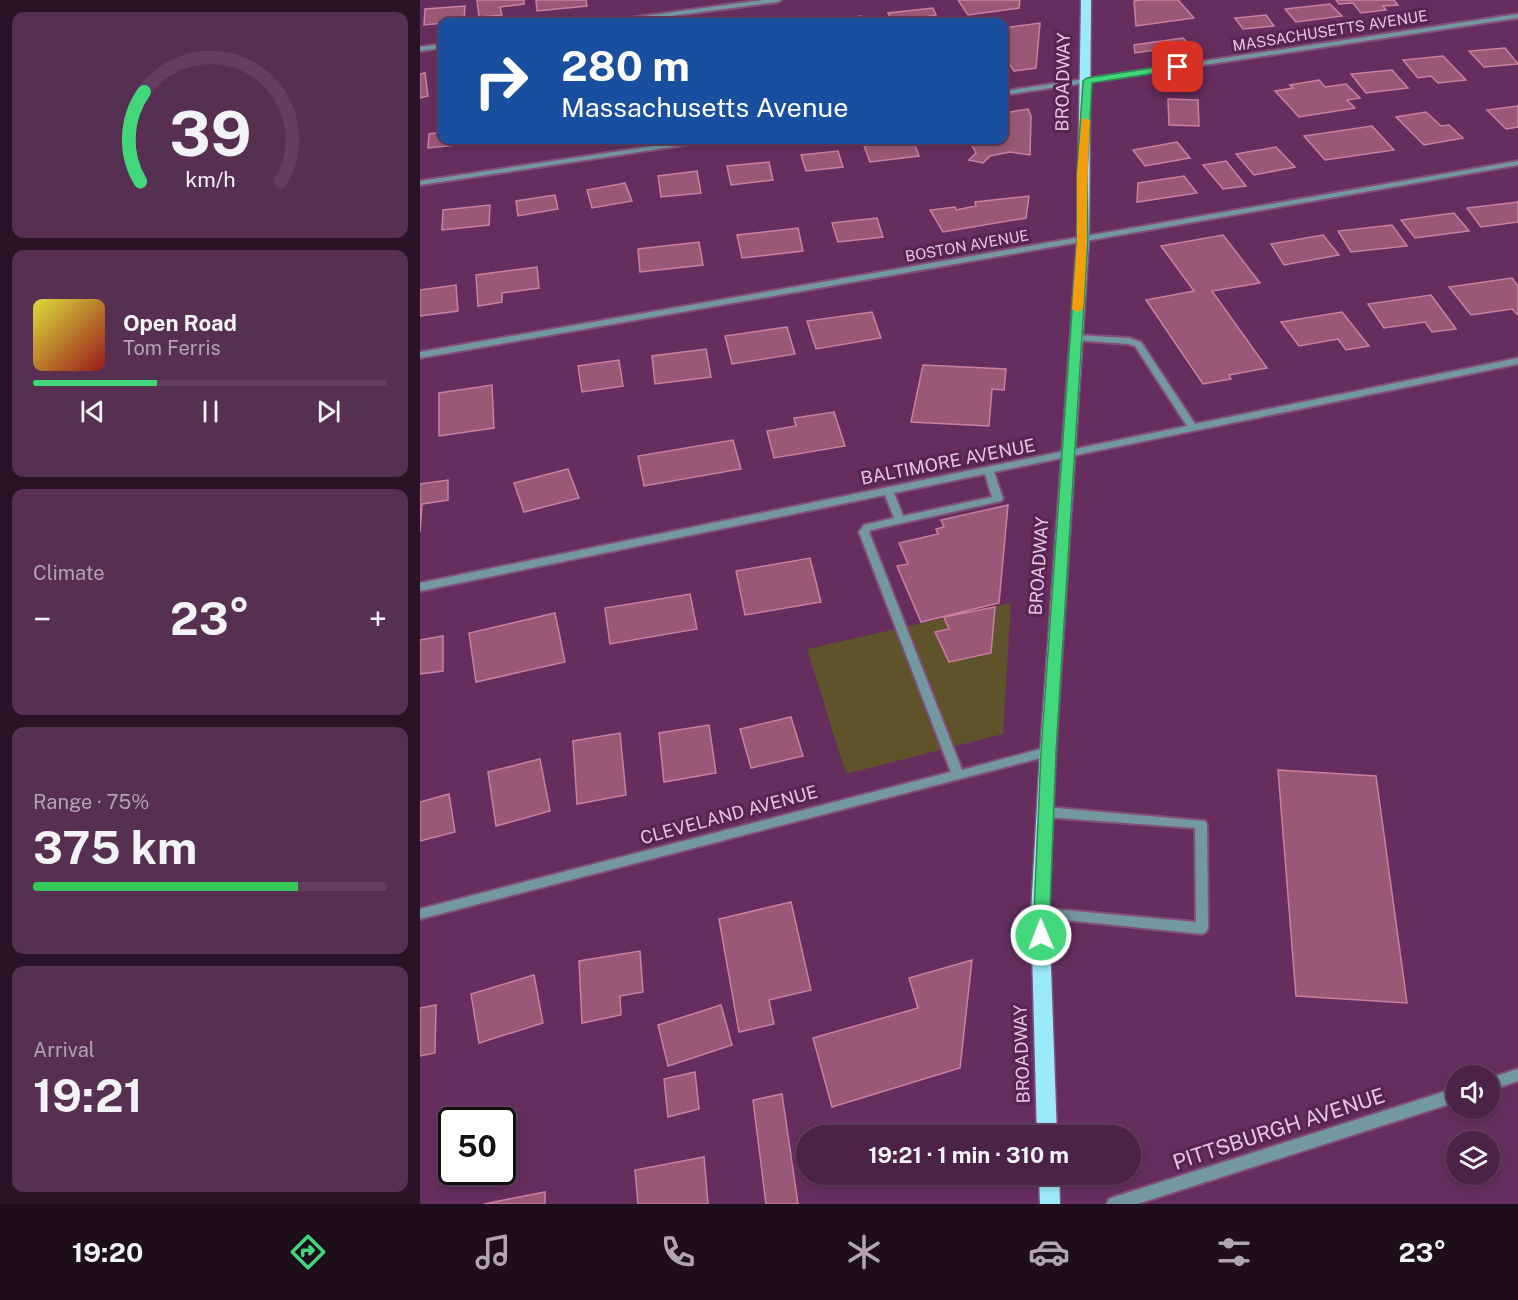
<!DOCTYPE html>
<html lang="en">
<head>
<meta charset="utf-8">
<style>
	body { margin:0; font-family:"Public Sans",sans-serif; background:#562f51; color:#f1f3f6; height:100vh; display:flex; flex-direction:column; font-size:22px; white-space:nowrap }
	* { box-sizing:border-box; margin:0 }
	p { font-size:20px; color:#b2a4b3 }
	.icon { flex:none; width:33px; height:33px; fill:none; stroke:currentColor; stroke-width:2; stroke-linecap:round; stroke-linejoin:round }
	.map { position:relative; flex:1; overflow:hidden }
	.panel { display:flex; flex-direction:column; gap:12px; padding:12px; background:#2a1326; width:420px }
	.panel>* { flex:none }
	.top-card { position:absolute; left:18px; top:18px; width:570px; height:126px; border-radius:12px; box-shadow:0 3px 9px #0003,0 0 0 2px #633f5f; background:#1a4fa0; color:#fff; overflow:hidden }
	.buttons { position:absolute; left:1026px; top:1065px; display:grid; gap:12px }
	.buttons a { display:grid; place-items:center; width:54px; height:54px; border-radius:50%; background:#4c2246; box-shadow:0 3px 9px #0003,0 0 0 2px #633f5f; font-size:30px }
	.speed { position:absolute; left:18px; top:1107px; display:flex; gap:12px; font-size:30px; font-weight:700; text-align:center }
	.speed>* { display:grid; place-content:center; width:78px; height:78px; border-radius:50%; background:#4c2246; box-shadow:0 3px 9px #0003,0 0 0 2px #633f5f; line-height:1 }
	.speed .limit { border:3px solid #111; border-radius:9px; background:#fff; color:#111 }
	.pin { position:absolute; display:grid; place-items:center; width:51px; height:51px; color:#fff; margin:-26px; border-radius:12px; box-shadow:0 3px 9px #0006 }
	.me { position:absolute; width:66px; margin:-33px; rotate:359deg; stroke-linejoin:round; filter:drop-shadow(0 0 4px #0008) }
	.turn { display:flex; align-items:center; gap:21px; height:126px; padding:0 24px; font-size:27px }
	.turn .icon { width:78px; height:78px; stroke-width:2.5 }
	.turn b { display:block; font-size:42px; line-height:51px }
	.big { font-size:45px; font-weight:700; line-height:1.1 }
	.panel .widget { flex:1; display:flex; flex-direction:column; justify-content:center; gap:9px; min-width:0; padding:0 21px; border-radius:12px; background:#562f51 }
	.panel .dial { align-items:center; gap:0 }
	.dial svg { height:156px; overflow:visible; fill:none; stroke:#633f5f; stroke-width:7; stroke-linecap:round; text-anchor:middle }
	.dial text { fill:#f1f3f6; stroke:none }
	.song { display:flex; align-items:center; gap:18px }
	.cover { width:72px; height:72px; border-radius:9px; background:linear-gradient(135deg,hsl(60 70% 55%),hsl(0 70% 35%)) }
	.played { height:6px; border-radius:3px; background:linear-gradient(90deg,#42d77b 35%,#633f5f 35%) }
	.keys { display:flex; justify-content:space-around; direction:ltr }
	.heat { display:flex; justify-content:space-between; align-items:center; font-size:33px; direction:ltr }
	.charge { height:9px; border-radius:4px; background:linear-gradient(90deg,#34c759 75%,#633f5f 0) }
	.trip { position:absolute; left:376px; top:1125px; width:345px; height:60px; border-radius:30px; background:#4c2246; box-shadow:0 3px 9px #0003,0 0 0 2px #633f5f; font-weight:700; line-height:60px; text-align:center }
	.dock { display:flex; height:96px; justify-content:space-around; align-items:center; background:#1e0e1c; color:#b2a4b3 }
	.dock .icon { width:42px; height:42px }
	.dock .on { color:#42d77b }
	.dock b { font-size:27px; color:#f1f3f6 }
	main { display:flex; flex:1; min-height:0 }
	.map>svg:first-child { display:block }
</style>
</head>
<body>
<main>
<section class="panel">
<div class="widget dial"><svg viewBox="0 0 100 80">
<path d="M14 69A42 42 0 1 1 86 69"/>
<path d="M14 69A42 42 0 0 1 16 23" stroke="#42d77b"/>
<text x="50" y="56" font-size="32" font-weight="700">39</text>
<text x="50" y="72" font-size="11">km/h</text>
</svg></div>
<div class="widget">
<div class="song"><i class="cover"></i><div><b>Open Road</b><p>Tom Ferris</p></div></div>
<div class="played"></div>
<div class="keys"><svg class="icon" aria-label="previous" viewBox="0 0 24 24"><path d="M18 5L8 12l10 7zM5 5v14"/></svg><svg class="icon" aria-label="pause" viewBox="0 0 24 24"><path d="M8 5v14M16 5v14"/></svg><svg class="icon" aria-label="next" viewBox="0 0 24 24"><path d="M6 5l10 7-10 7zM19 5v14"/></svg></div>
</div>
<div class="widget"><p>Climate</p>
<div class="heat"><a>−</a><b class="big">23°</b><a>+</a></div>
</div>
<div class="widget"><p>Range · 75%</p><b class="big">375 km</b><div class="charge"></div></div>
<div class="widget"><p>Arrival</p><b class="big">19:21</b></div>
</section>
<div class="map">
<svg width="1098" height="1204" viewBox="0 0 1098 1204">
	<rect width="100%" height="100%" fill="#652e5e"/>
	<path fill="#5f532c" d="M591 603 583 734 426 774 387 649Z"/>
	<path fill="#995875" stroke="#cc7fa1" stroke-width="1.5" d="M57 0H104V4L80 7 82 15 59 17Z
		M116 0H166L167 6 117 11Z
		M538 0H600L599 8 548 15Z
		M723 0H758L774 18 716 26 714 1Z
		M916 0H974L978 5 963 6 966 10 941 13 933 3 919 4Z
		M910 4 922 16 876 22 865 9Z
		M45 6 44 21 4 25 5 9Z
		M513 8 516 15 509 16 512 22H472L468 13Z
		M846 15 854 26 823 29 815 18Z
		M441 16 444 22H397Z
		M620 23 616 68 594 71 584 56V28Z
		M763 38 770 45 715 53 714 45Z
		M1085 48 1098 64 1064 67 1049 51Z
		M1023 56 1046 80 1018 83 1011 76 998 78 983 60Z
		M972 70 988 88 946 93 931 74Z
		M5 73 8 96 0 98V74Z
		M899 80 905 87 926 84 940 98 927 100 935 108 879 117 855 91 873 88 870 85Z
		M748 99 778 100 779 126 749 125Z
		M1098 106V127L1086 129 1067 110Z
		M608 109 611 116 610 155 590 152 570 156 563 163 549 160 556 153 550 142 541 140H584V113Z
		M1006 112 1021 126 1029 125 1043 138 1004 145 976 117Z
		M952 126 974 150 905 160 884 136Z
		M22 132V140L78 141 8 148 9 134Z
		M493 140 499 156 450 162 444 146Z
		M757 142 770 158 725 166 713 150Z
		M856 147 875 167 834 175 816 154Z
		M418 151 423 167 386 171 381 155Z
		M806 161 826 186 803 189 783 165Z
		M349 162 353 180 311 185 307 166Z
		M277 171 281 193 241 197 238 176Z
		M764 176 777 193 717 202 718 183Z
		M205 183 212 201 172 208 167 190Z
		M135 195 138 209 98 216 96 201Z
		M609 196 606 218 523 232 510 210 535 207 536 210 556 206 555 202Z
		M1098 202V222L1061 227 1047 208Z
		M70 205 69 225 22 230 23 210Z
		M1034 213 1049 231 995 238 981 220Z
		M457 218 463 237 418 242 412 223Z
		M972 225 987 246 931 252 918 231Z
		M378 228 383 251 322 258 317 235Z
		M803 235 840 283 792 291 847 368 809 375 811 379 783 384 726 300 774 291 741 246Z
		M903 235 919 255 864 265 851 244Z
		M279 242 283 265 220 272 218 249Z
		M117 267 119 288 82 293V302L58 306 56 275Z
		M1092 278 1098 286V315L1092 309 1051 315 1029 287Z
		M36 285 38 311 0 316V290Z
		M1011 295 1036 329 1012 332 1005 322 964 328 948 304Z
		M452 312 461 338 396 349 387 321Z
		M922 312 949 346 926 350 918 339 879 346 861 322Z
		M367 327 375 354 312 364 305 336Z
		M286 349 291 377 235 384 232 356Z
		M199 360 203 386 162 392 158 366Z
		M503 365 586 369 584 390 572 389 569 426 491 422Z
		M72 385 74 428 19 436V393Z
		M414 412 425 446 354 458 347 431 376 426 374 418Z
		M313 440 321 469 224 486 218 456Z
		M148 469 159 498 104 512 94 483Z
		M28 480V500L2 504 0 532V484Z
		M588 505 579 603 501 622 477 566 488 564 479 543 518 534 516 529 524 527 521 520Z
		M390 558 401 602 325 615 316 571Z
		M270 594 277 629 190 644 185 608Z
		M575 607 571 653 529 662 515 632 529 629 524 617Z
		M135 613 145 662 56 682 49 633Z
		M23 636V671L0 674V640Z
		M371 717 383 756 331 768 320 729Z
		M289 725 296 773 244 782 239 733Z
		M200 733 206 795 157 804 153 741Z
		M120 759 130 811 76 826 68 772Z
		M858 770 956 776 987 1003 876 996Z
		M29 794 35 832 0 841V802Z
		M371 902 391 990 349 1000 354 1024 319 1032 299 919Z
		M220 951 223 992 200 996 201 1015 162 1023 159 961Z
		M552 960 540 1068 412 1107 393 1038 498 1008 489 978Z
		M114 975 123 1023 59 1043 51 994Z
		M16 1005 15 1053 0 1056V1008Z
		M301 1005 312 1045 248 1066 238 1025Z
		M275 1072 279 1109 248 1117 244 1079Z
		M362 1094 378 1204H346L333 1100Z
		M284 1157 288 1204H218L215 1170Z
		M125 1192V1204H64Z"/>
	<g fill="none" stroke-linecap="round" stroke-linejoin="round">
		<g stroke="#824f7b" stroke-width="4">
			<path id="minor" d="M343 0H361L358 2 205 22H191L194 20Z
				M1098 14V18L584 95V91Z
				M22 44V48L0 51V47Z
				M274 140H289L285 142 0 185V181Z
				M1098 161V165L0 358V352Z
				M656 335 709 338 721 342 775 424 1098 358V364L574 472 583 499 581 501 451 530 449 532 542 770 628 747 632 749 634 752 632 755 0 919V909L531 772 439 532 444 525 474 518 465 495 0 591V583L767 426 715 346 708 344 653 340 652 338ZM565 474 572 497 483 516 474 493Z
				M625 807 785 821 787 824 788 928 786 932 782 934 616 917 614 913 616 909 620 908 776 922 775 828 625 817 621 815 619 812 621 809Z
				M1098 1069V1081L1070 1090V1078Z
				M1036 1088V1102L717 1204H687L689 1199 694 1197Z"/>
		</g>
		<g stroke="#824f7b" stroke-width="3">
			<path id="major" d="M661 0H671L669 240 636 752 629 913 637 1136H617L611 913 620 752 657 240Z
				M619 1174H639L640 1204H620Z"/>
		</g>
		<use href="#minor" fill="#7498a0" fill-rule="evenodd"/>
		<use href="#major" fill="#9beafa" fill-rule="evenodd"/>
	</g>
	<path fill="#42d77b" stroke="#2b8c50" stroke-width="1.5" d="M758 64 761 65V69L672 83 667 173 668 240 636 752 629 935 627 941 621 943 615 941 613 935 621 752 657 240V173L663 81 667 78Z"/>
	<path fill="#f59e0b" d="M662 118 670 120C666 183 668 246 663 309L658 312 652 309 657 240V173Z"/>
	<g text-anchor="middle" stroke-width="6" stroke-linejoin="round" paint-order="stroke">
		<g font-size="15" fill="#e7c6e1" stroke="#592353">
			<text transform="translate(910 31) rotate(-9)" y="5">MASSACHUSETTS AVENUE</text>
			<text transform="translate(547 246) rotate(-10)" y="5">BOSTON AVENUE</text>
		</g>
		<g font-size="18" fill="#e7c6e1" stroke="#592353">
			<text transform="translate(643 82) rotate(-89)" y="6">BROADWAY</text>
			<text transform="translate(528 462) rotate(-11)" y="6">BALTIMORE AVENUE</text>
			<text transform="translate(619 566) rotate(-86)" y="6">BROADWAY</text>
			<text transform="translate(309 815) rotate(-15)" y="6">CLEVELAND AVENUE</text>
			<text transform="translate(602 1054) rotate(-92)" y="6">BROADWAY</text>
		</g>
		<g font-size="21" fill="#e7c6e1" stroke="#592353">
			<text transform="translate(859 1129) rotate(-18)" y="7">PITTSBURGH AVENUE</text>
		</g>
	</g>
</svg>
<div class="buttons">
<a><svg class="icon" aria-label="sound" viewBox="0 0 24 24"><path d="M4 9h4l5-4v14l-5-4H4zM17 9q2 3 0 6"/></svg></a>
<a><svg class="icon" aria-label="layers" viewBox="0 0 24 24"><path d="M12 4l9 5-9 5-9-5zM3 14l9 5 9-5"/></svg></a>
</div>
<div class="speed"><div class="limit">50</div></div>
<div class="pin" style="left:758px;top:67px;background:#d93025"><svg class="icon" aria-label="arrive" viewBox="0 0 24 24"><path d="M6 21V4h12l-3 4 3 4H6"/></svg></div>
<svg class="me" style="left:621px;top:935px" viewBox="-20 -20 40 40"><circle r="17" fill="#42d77b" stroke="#fff" stroke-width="3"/><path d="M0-11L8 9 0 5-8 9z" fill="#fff"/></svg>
<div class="trip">19:21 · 1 min · 310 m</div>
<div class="top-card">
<div class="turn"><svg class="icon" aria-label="right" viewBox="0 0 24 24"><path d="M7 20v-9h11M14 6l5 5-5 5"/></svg><div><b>280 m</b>Massachusetts Avenue</div></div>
</div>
</div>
</main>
<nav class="dock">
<b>19:20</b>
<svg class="icon on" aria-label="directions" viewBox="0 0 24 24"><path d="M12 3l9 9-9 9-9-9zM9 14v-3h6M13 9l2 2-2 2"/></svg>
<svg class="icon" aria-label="music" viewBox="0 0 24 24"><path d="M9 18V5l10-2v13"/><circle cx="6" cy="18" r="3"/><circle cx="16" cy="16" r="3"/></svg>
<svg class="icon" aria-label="phone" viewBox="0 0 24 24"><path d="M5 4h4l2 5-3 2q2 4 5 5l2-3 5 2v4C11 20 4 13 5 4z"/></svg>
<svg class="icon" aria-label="climate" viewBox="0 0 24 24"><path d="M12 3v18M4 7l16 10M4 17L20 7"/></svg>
<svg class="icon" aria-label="car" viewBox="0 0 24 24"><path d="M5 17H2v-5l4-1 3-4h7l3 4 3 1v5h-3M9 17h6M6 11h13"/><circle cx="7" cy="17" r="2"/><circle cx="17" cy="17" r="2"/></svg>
<svg class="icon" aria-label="filters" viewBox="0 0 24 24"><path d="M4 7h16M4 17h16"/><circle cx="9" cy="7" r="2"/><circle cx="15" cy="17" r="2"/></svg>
<b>23°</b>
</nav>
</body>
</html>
